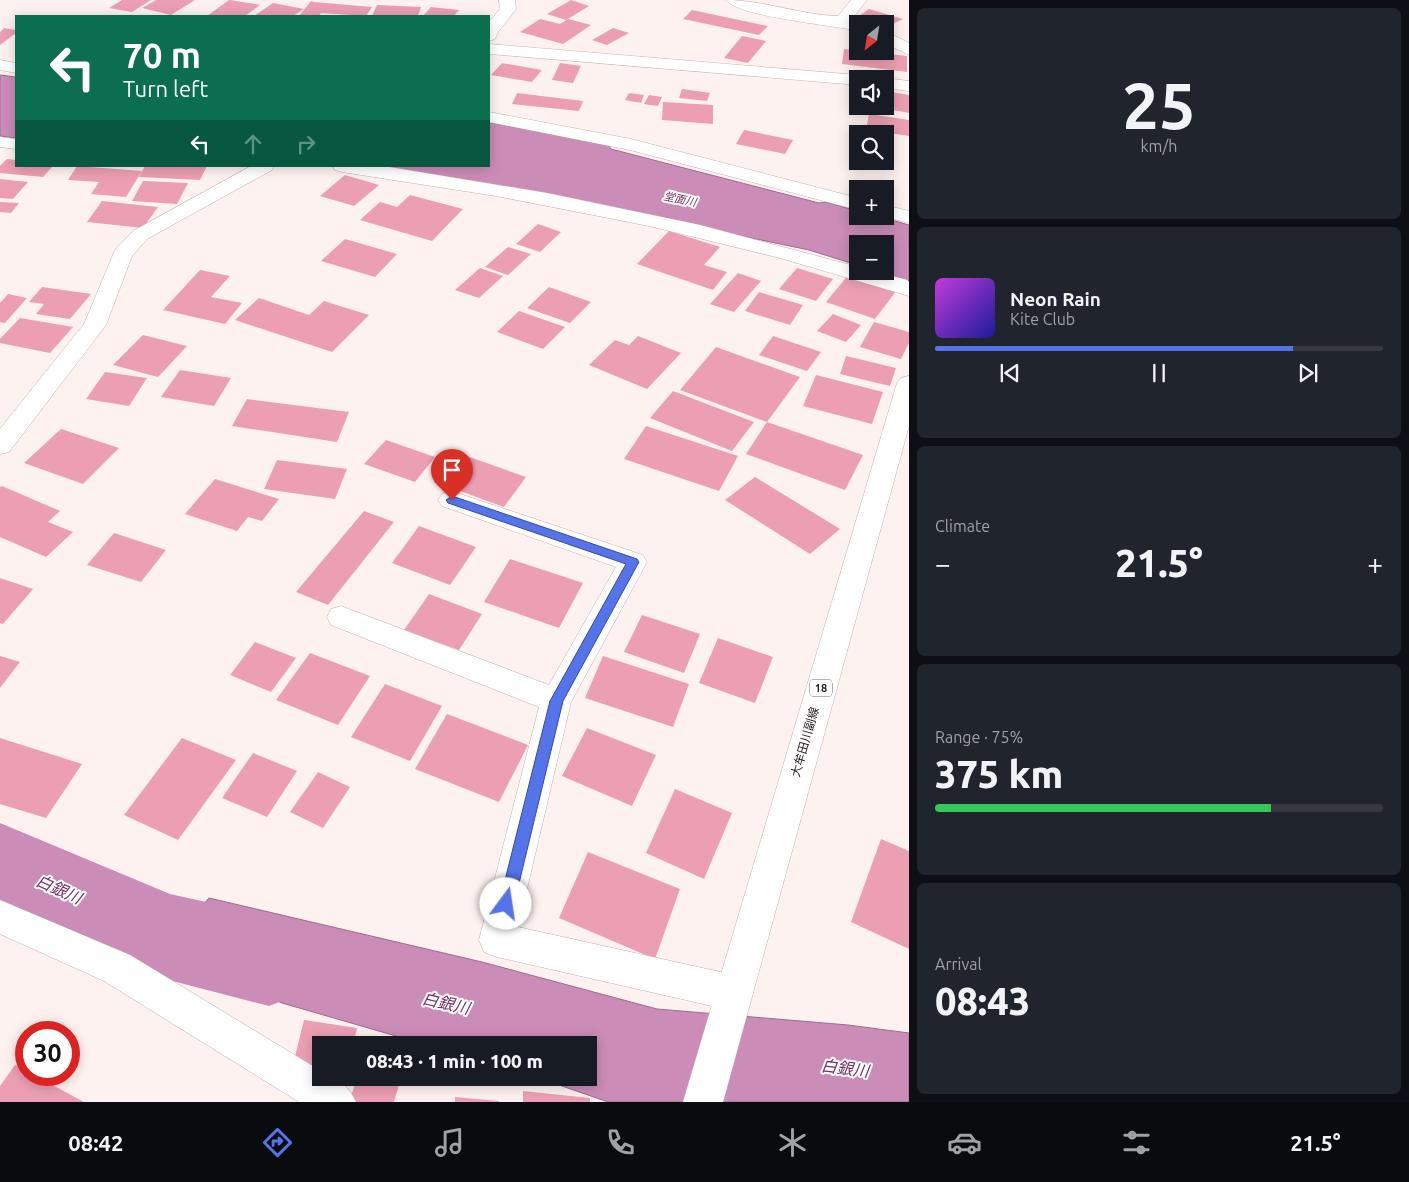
<!DOCTYPE html>
<html lang="en">
<head>
<meta charset="utf-8">
<style>
	body { margin:0; font-family:Ubuntu,"Noto Sans JP",sans-serif; background:#20242c; color:#f1f3f6; height:100vh; display:flex; flex-direction:column; font-size:19px; white-space:nowrap }
	* { box-sizing:border-box; margin:0 }
	p { font-size:16px; color:#9ea1a6 }
	.icon { flex:none; width:28px; height:28px; fill:none; stroke:currentColor; stroke-width:2; stroke-linecap:round; stroke-linejoin:round }
	.map { position:relative; flex:1; overflow:hidden }
	.drawer { display:flex; flex-direction:column; gap:8px; padding:8px; background:#0d0f14; width:500px }
	.drawer>* { flex:none }
	.hud { position:absolute; left:15px; top:15px; width:475px; height:152px; border-radius:0px; box-shadow:0 2px 12px #0003; background:#0b6e4f; color:#fff; overflow:hidden }
	.needle { width:32px; rotate:210deg }
	.fabs { position:absolute; left:849px; top:15px; display:grid; gap:10px }
	.fabs a { display:grid; place-items:center; width:45px; height:45px; border-radius:0px; background:#171b24; box-shadow:0 2px 12px #0003; font-size:25px }
	.speed { position:absolute; left:15px; top:1021px; display:flex; gap:10px; font-size:25px; font-weight:700; text-align:center }
	.speed>* { display:grid; place-content:center; width:65px; height:65px; border-radius:50%; background:#171b24; box-shadow:0 2px 12px #0003; line-height:1 }
	.speed .limit { border:8px solid #d22; background:#fff; color:#111 }
	.pin { position:absolute; display:grid; place-items:center; width:42px; height:42px; color:#fff; margin:-51px -21px; border-radius:50% 50% 50% 0; rotate:-45deg; box-shadow:0 0 5px #0007 }
	.pin .icon { rotate:45deg }
	.me { position:absolute; width:55px; margin:-28px; rotate:14deg; stroke-linejoin:round; filter:drop-shadow(0 0 4px #0008) }
	.turn { display:flex; align-items:center; gap:18px; height:105px; padding:0 25px; font-size:22px }
	.turn .icon { width:65px; height:65px; stroke-width:2.5 }
	.turn b { display:block; font-size:35px; line-height:42px }
	.lanes { display:flex; align-items:center; height:48px; padding:0 25px; background:#0003; justify-content:center; gap:25px; direction:ltr }
	.lanes .off { opacity:.35 }
	.big { font-size:38px; font-weight:800; line-height:1.1 }
	.drawer .widget { flex:1; display:flex; flex-direction:column; justify-content:center; gap:8px; min-width:0; padding:0 18px; border-radius:8px; background:#20242c }
	.drawer .dial { align-items:center; gap:0 }
	.dial b { font-size:65px; line-height:1 }
	.song { display:flex; align-items:center; gap:15px }
	.cover { width:60px; height:60px; border-radius:8px; background:linear-gradient(135deg,hsl(290 70% 55%),hsl(240 70% 35%)) }
	.played { height:5px; border-radius:2px; background:linear-gradient(90deg,#5574e9 80%,#363941 80%) }
	.keys { display:flex; justify-content:space-around; direction:ltr }
	.heat { display:flex; justify-content:space-between; align-items:center; font-size:28px; direction:ltr }
	.charge { height:8px; border-radius:4px; background:linear-gradient(90deg,#34c759 75%,#363941 0) }
	.trip { position:absolute; left:312px; top:1036px; width:285px; height:50px; border-radius:0px; background:#171b24; box-shadow:0 2px 12px #0003; font-weight:800; line-height:50px; text-align:center }
	.menu { display:flex; height:80px; justify-content:space-around; align-items:center; background:#090b0e; color:#9ea1a6 }
	.menu .icon { width:35px; height:35px }
	.menu .selected { color:#5574e9 }
	.menu b { font-size:22px; color:#f1f3f6 }
	main { display:flex; flex:1; min-height:0 }
	.map>svg:first-child { display:block }
</style>
</head>
<body>
<main>
<div class="map">
<svg width="909" height="1102" viewBox="0 0 909 1102">
	<rect width="100%" height="100%" fill="#fef2f1"/>
	<path fill="#cb8cb7" stroke="#9b6c8b" d="M0 75 16 77V138L0 136Z
		M489 122 608 145 611 149 819 203 826 202 857 211 858 216H877L909 225V281L877 271H885V244H858L857 265 809 250 622 211 376 166H489Z
		M209 898 482 962 657 1009 848 1025 909 1033V1102H608L539 1078H589V1045H427L282 1003 243 987H217L169 975 177 964 164 961 193 902 202 906Z"/>
	<g fill="none" stroke-linecap="round" stroke-linejoin="round">
		<path fill="#cb8cb7" fill-rule="evenodd" d="M0 823 170 894 269 916 302 929 316 961 302 993 269 1006 165 979 0 905Z"/>
	</g>
	<path fill="#ec9fb3" d="M122 0H151L132 12 109 8Z
		M156 0H195L171 15 142 8Z
		M229 0H230L260 5 245 16H207Z
		M571 0 589 6 566 20 547 14Z
		M311 1 314 2 372 7 366 16 321 13 319 16H299Z
		M273 3 304 9 293 16H254Z
		M377 5 421 7 418 16H372Z
		M431 7 459 10 454 16H423Z
		M869 9 903 19 885 28V24H865L853 20Z
		M692 10 768 26 759 35 683 19Z
		M540 19 560 24 568 19 591 25 563 44 520 32Z
		M4 28 16 30V33L0 45V32Z
		M613 28 629 33 607 45 592 40Z
		M742 36 766 41 748 63 724 58Z
		M844 49 907 56V72L842 64Z
		M502 63 542 70 532 82 491 75Z
		M560 63 581 66 573 83 552 80Z
		M682 89 710 93 707 101 679 98Z
		M885 91 909 95V113L877 107 885 106Z
		M517 93 583 101 579 111 512 104Z
		M629 93 644 95 641 103 625 100Z
		M649 95 662 97 658 106 644 104Z
		M663 102 713 105V124L662 120Z
		M869 114 909 120V136L866 130Z
		M744 130 793 140 785 154 736 144Z
		M7 159 16 160V166H53L43 177 0 173V166Z
		M77 166 142 171 126 197 91 194 99 182 68 180Z
		M145 166H207L200 180 139 177Z
		M345 175 379 185 354 206 320 196Z
		M0 179 28 182 13 199 0 198Z
		M143 181 188 183 177 204 132 201Z
		M410 195 463 209 432 241 360 220 380 202 397 207Z
		M102 201 158 207 143 228 87 222Z
		M0 202 19 203 11 213 0 212Z
		M538 224 561 232 540 252 516 244Z
		M669 231 720 247 704 265 727 272 713 290 637 264Z
		M345 239 397 254 375 277 321 261Z
		M508 247 531 254 508 275 485 267Z
		M480 268 503 276 479 298 455 290Z
		M797 268 833 279 816 301 779 289Z
		M200 270 230 276 211 297 242 303 225 324 163 310Z
		M738 273 761 281 734 312 710 304Z
		M849 274 897 290 875 319 826 302Z
		M42 287 91 294 70 319 36 314 44 304 29 302Z
		M549 287 591 302 570 323 527 308Z
		M759 292 803 305 790 325 745 311Z
		M8 294 27 298 5 323 0 322V303Z
		M259 298 309 315 324 301 369 315 332 352 235 320Z
		M519 311 565 327 543 349 497 332Z
		M833 314 861 325 846 342 817 331Z
		M20 318 73 327 50 353 0 343V339Z
		M874 322 909 332V343L901 359 860 347Z
		M143 335 187 346 158 377 113 365Z
		M638 336 681 353 647 389 589 365 615 340 629 345Z
		M773 336 821 352 807 371 759 355Z
		M716 347 800 377 767 422 680 390Z
		M846 356 896 368 890 386 840 374Z
		M180 370 231 378 214 406 161 397Z
		M105 372 147 378 129 406 86 399Z
		M816 375 883 392 872 424 803 406Z
		M673 391 754 422 732 451 650 418Z
		M247 399 349 412 337 442 232 426Z
		M767 422 863 455 845 490 746 454Z
		M646 426 738 456 719 491 624 459Z
		M61 429 119 448 83 484 24 463Z
		M386 440 435 457 415 482 364 464Z
		M461 454 526 477 504 507 438 483Z
		M277 460 347 469 335 499 264 489Z
		M755 477 840 529 810 554 725 500Z
		M215 479 279 499 262 521 248 517 237 531 185 514Z
		M2 486 60 511 48 522 73 532 46 557 0 537V487Z
		M364 511 394 522 328 605 296 592Z
		M419 526 476 547 450 585 392 563Z
		M114 533 166 550 141 582 87 565Z
		M510 559 583 583 559 628 484 602Z
		M0 578 33 589 3 624 0 623Z
		M429 594 482 614 459 650 404 630Z
		M642 615 700 634 684 673 624 652Z
		M718 638 773 657 755 703 699 683Z
		M255 642 296 658 271 692 230 675Z
		M310 653 370 676 338 725 276 700Z
		M0 656 20 662 0 688Z
		M603 656 689 684 673 727 585 698Z
		M385 684 442 706 410 761 351 737Z
		M447 714 528 745 499 802 415 769Z
		M587 728 656 755 632 806 562 776Z
		M0 738 82 764 46 818 0 804Z
		M182 738 236 760 178 840 124 815Z
		M253 753 297 771 267 817 222 798Z
		M318 772 350 787 323 828 290 812Z
		M675 789 732 813 704 879 646 853Z
		M881 839 909 851V949L851 922Z
		M588 852 680 889 655 959 559 918Z
		M304 1020 357 1028 353 1045H321V1078L291 1073Z
		M15 1065 26 1071V1075H34L84 1102H0V1086Z
		M357 1078H401L394 1102H349Z
		M523 1091 590 1098V1102H523Z
		M455 1097 499 1101V1102H455Z"/>
	<g fill="none" stroke-linecap="round" stroke-linejoin="round">
		<g stroke="#c2b0ae" stroke-width="1">
			<path id="street" d="M499 0H515L516 9 498 32 495 39 489 41V22L500 9Z
				M726 0C764 0 800 15 838 16L851 0H867L852 19 864 24H858V31C834 25 738 17 726 0Z
				M885 31 909 43V55L885 43Z
				M489 44 858 75 866 79H858V85L489 54Z
				M0 60 16 63V73L0 70Z
				M885 78 909 81V91L885 88V79H882Z
				M489 112 631 139 858 198V210L630 150 489 122Z
				M0 137 16 139V149L0 147Z
				M251 166H274L272 170 147 239 132 256 106 325 9 452 0 454V429L84 324 115 250 133 231Z
				M333 166H383L547 193 700 225 851 265 858 267V271H874L907 280 909 282V296L780 258 649 226 496 196 342 172 335 170Z
				M885 205 909 211V223L882 216H885Z
				M451 491 643 555 647 562 571 702 518 927 734 975 747 980 753 993 747 1006 734 1011 497 957 484 952 479 940 539 707 331 625 327 617 331 609 341 606 549 685 616 567 442 506 438 500 442 494Z
				M0 900 130 955 321 1071V1078C339 1078 349 1086 356 1102H299L104 981 0 934Z"/>
		</g>
		<g stroke="#c2b0ae" stroke-width="1">
			<path id="primary" d="M909 376V426L723 1102H683L897 383 901 378Z"/>
		</g>
		<use href="#street" fill="#fff" fill-rule="evenodd"/>
		<use href="#primary" fill="#fff" fill-rule="evenodd"/>
	</g>
	<path fill="#5574e9" stroke="#374b97" d="M452 496 637 559 639 562 563 701 514 904 511 908 506 910 501 908 499 904 550 701 626 564 448 503 446 500Z"/>
	<g text-anchor="middle" stroke-width="4" stroke-linejoin="round" paint-order="stroke">
		<g font-size="11" font-style="italic" fill="#772c64" stroke="#fff">
			<text transform="translate(680 199) rotate(12)" y="4">堂面川</text>
		</g>
		<rect fill="#fff" stroke="#6b6565" stroke-width="1" x="810" y="679.5" width="22" height="17" rx="4"/>
		<g font-size="11" font-weight="bold" fill="#2b2323">
			<text x="821" y="692">18</text>
		</g>
		<g font-size="12" fill="#2b2323" stroke="#fff">
			<text transform="translate(805 742) rotate(-74)" y="4">大牟田川副線</text>
		</g>
		<g font-size="16" font-style="italic" fill="#772c64" stroke="#fff">
			<text transform="translate(59 889) rotate(24)" y="6">白銀川</text>
			<text transform="translate(446 1003) rotate(13)" y="6">白銀川</text>
			<text transform="translate(845 1068) rotate(7)" y="6">白銀川</text>
		</g>
	</g>
</svg>
<div class="fabs">
<a><svg class="needle" viewBox="-14 -14 28 28"><path d="M0-13l5 13h-10z" fill="#e53935"/><path d="M0 13l5-13h-10z" fill="#9ea1a6"/></svg></a>
<a><svg class="icon" aria-label="sound" viewBox="0 0 24 24"><path d="M4 9h4l5-4v14l-5-4H4zM17 9q2 3 0 6"/></svg></a>
<a><svg class="icon" aria-label="search" viewBox="0 0 24 24"><circle cx="10" cy="10" r="6"/><path d="M15 15l6 6"/></svg></a>
<a>+</a>
<a>−</a>
</div>
<div class="speed"><div class="limit">30</div></div>
<div class="pin" style="left:452px;top:500px;background:#d93025"><svg class="icon" aria-label="arrive" viewBox="0 0 24 24"><path d="M6 21V4h12l-3 4 3 4H6"/></svg></div>
<svg class="me" style="left:506px;top:904px" viewBox="-20 -20 40 40"><circle r="19" fill="#fff"/><path d="M0-13L10 11 0 6-10 11z" fill="#5574e9"/></svg>
<div class="trip">08:43 · 1 min · 100 m</div>
<div class="hud">
<div class="turn"><svg class="icon" aria-label="left" viewBox="0 0 24 24"><path d="M17 20v-9H6M10 6l-5 5 5 5"/></svg><div><b>70 m</b>Turn left</div></div>
<div class="lanes"><svg class="icon" aria-label="left" viewBox="0 0 24 24"><path d="M17 20v-9H6M10 6l-5 5 5 5"/></svg><svg class="icon off" aria-label="ahead" viewBox="0 0 24 24"><path d="M12 20V5M6 11l6-6 6 6"/></svg><svg class="icon off" aria-label="right" viewBox="0 0 24 24"><path d="M7 20v-9h11M14 6l5 5-5 5"/></svg></div>
</div>
</div>
<section class="drawer">
<div class="widget dial"><b>25</b><p>km/h</p></div>
<div class="widget">
<div class="song"><i class="cover"></i><div><b>Neon Rain</b><p>Kite Club</p></div></div>
<div class="played"></div>
<div class="keys"><svg class="icon" aria-label="previous" viewBox="0 0 24 24"><path d="M18 5L8 12l10 7zM5 5v14"/></svg><svg class="icon" aria-label="pause" viewBox="0 0 24 24"><path d="M8 5v14M16 5v14"/></svg><svg class="icon" aria-label="next" viewBox="0 0 24 24"><path d="M6 5l10 7-10 7zM19 5v14"/></svg></div>
</div>
<div class="widget"><p>Climate</p>
<div class="heat"><a>−</a><b class="big">21.5°</b><a>+</a></div>
</div>
<div class="widget"><p>Range · 75%</p><b class="big">375 km</b><div class="charge"></div></div>
<div class="widget"><p>Arrival</p><b class="big">08:43</b></div>
</section>
</main>
<nav class="menu">
<b>08:42</b>
<svg class="icon selected" aria-label="directions" viewBox="0 0 24 24"><path d="M12 3l9 9-9 9-9-9zM9 14v-3h6M13 9l2 2-2 2"/></svg>
<svg class="icon" aria-label="music" viewBox="0 0 24 24"><path d="M9 18V5l10-2v13"/><circle cx="6" cy="18" r="3"/><circle cx="16" cy="16" r="3"/></svg>
<svg class="icon" aria-label="phone" viewBox="0 0 24 24"><path d="M5 4h4l2 5-3 2q2 4 5 5l2-3 5 2v4C11 20 4 13 5 4z"/></svg>
<svg class="icon" aria-label="climate" viewBox="0 0 24 24"><path d="M12 3v18M4 7l16 10M4 17L20 7"/></svg>
<svg class="icon" aria-label="car" viewBox="0 0 24 24"><path d="M5 17H2v-5l4-1 3-4h7l3 4 3 1v5h-3M9 17h6M6 11h13"/><circle cx="7" cy="17" r="2"/><circle cx="17" cy="17" r="2"/></svg>
<svg class="icon" aria-label="filters" viewBox="0 0 24 24"><path d="M4 7h16M4 17h16"/><circle cx="9" cy="7" r="2"/><circle cx="15" cy="17" r="2"/></svg>
<b>21.5°</b>
</nav>
</body>
</html>
